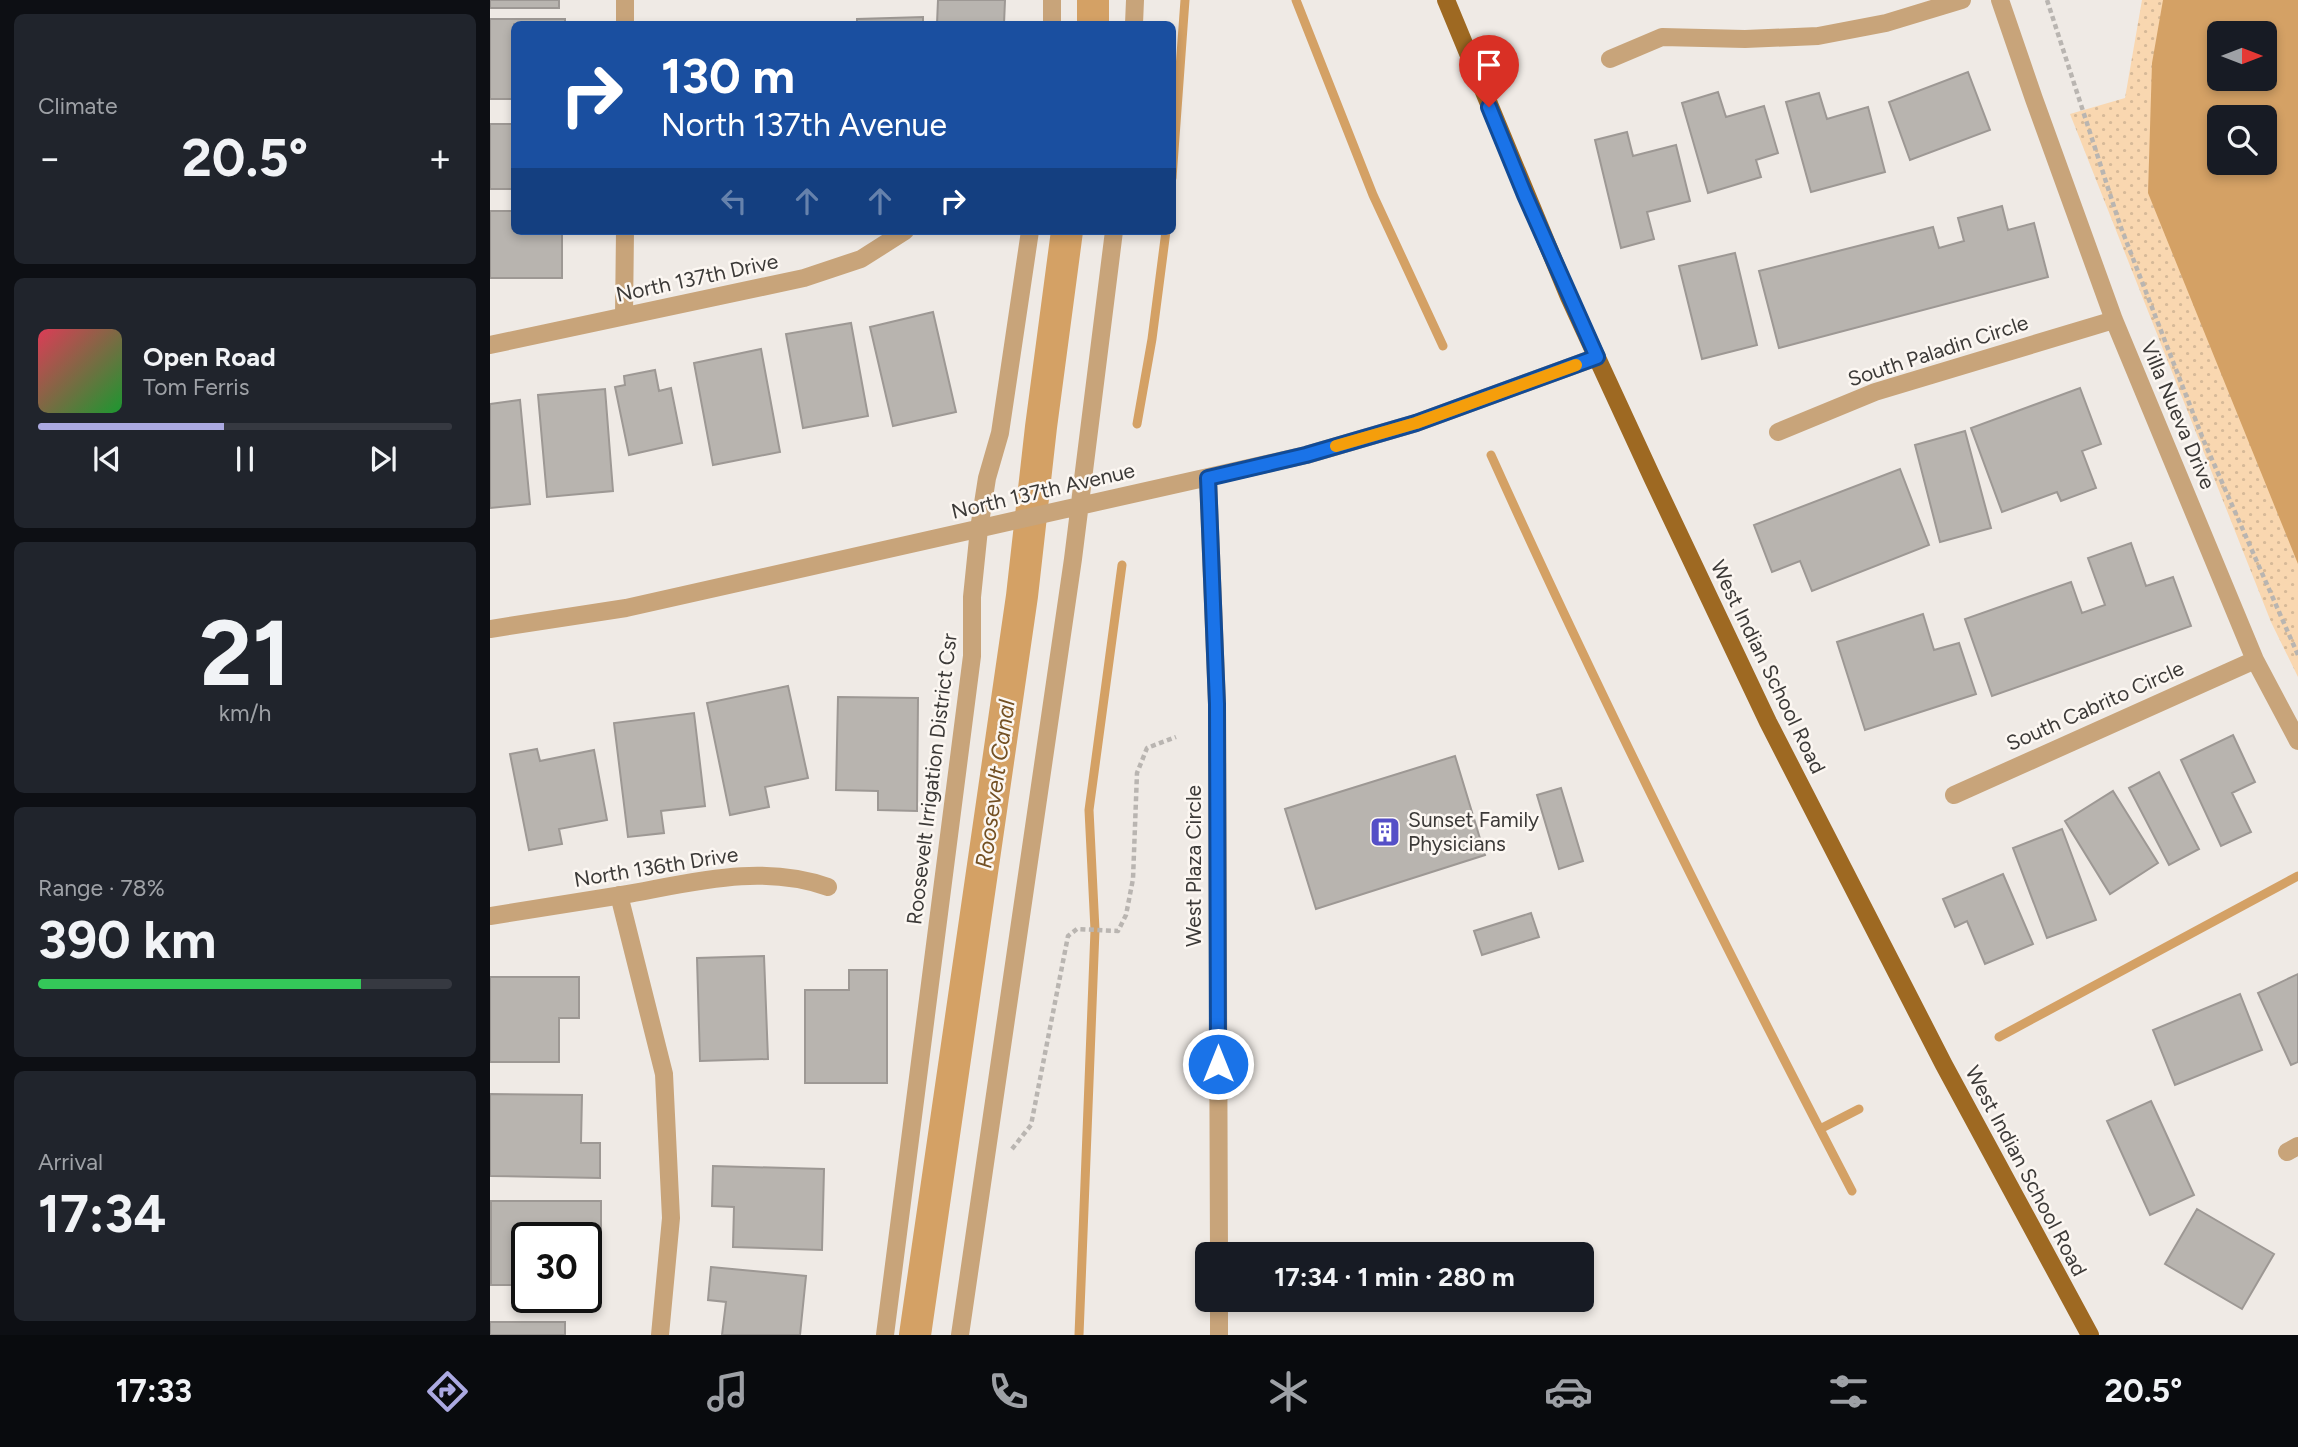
<!DOCTYPE html>
<html lang="en">
<head>
<meta charset="utf-8">
<style>
	body { margin:0; font-family:Figtree,sans-serif; background:#20242c; color:#f1f3f6; height:100vh; display:flex; flex-direction:column; font-size:26px; white-space:nowrap }
	* { box-sizing:border-box; margin:0 }
	p { font-size:23px; color:#9ea1a6 }
	.icon { flex:none; width:38px; height:38px; fill:none; stroke:currentColor; stroke-width:2; stroke-linecap:round; stroke-linejoin:round }
	.map { position:relative; flex:1; overflow:hidden }
	.panel { display:flex; flex-direction:column; gap:14px; padding:14px; background:#0d0f14; width:490px }
	.panel>* { flex:none }
	.banner { position:absolute; left:21px; top:21px; width:665px; height:214px; border-radius:10px; box-shadow:0 4px 10px #0003; background:#1a4fa0; color:#fff; overflow:hidden }
	.needle { width:46px; rotate:90deg }
	.controls { position:absolute; left:1717px; top:21px; display:grid; gap:14px }
	.controls a { display:grid; place-items:center; width:70px; height:70px; border-radius:10px; background:#171b24; box-shadow:0 4px 10px #0003; font-size:35px }
	.speed { position:absolute; left:21px; top:1222px; display:flex; gap:14px; font-size:35px; font-weight:700; text-align:center }
	.speed>* { display:grid; place-content:center; width:91px; height:91px; border-radius:50%; background:#171b24; box-shadow:0 4px 10px #0003; line-height:1 }
	.speed .limit { border:4px solid #111; border-radius:10px; background:#fff; color:#111 }
	.pin { position:absolute; display:grid; place-items:center; width:60px; height:60px; color:#fff; margin:-72px -30px; border-radius:50% 50% 50% 0; rotate:-45deg; box-shadow:0 0 7px #0007 }
	.pin .icon { rotate:45deg }
	.me { position:absolute; width:77px; margin:-38px; rotate:0deg; stroke-linejoin:round; filter:drop-shadow(0 0 5px #0008) }
	.turn { display:flex; align-items:center; gap:24px; height:147px; padding:0 35px; font-size:32px }
	.turn .icon { width:91px; height:91px; stroke-width:2.5 }
	.turn b { display:block; font-size:49px; line-height:60px }
	.lanes { display:flex; align-items:center; height:66px; padding:0 35px; background:#0003; justify-content:center; gap:35px; direction:ltr }
	.lanes .off { opacity:.35 }
	.big { font-size:52px; font-weight:700; line-height:1.1 }
	.panel .card { flex:1; display:flex; flex-direction:column; justify-content:center; gap:10px; min-width:0; padding:0 24px; border-radius:10px; background:#20242c }
	.panel .dial { align-items:center; gap:0 }
	.dial b { font-size:91px; line-height:1 }
	.song { display:flex; align-items:center; gap:21px }
	.cover { width:84px; height:84px; border-radius:10px; background:linear-gradient(135deg,hsl(350 70% 55%),hsl(130 70% 35%)) }
	.played { height:7px; border-radius:4px; background:linear-gradient(90deg,#aba9e1 45%,#363941 45%) }
	.keys { display:flex; justify-content:space-around; direction:ltr }
	.heat { display:flex; justify-content:space-between; align-items:center; font-size:38px; direction:ltr }
	.charge { height:10px; border-radius:5px; background:linear-gradient(90deg,#34c759 78%,#363941 0) }
	.trip { position:absolute; left:705px; top:1242px; width:399px; height:70px; border-radius:10px; background:#171b24; box-shadow:0 4px 10px #0003; font-weight:700; line-height:70px; text-align:center }
	.tab-bar { display:flex; height:112px; justify-content:space-around; align-items:center; background:#090b0e; color:#9ea1a6 }
	.tab-bar .icon { width:49px; height:49px }
	.tab-bar .on { color:#aba9e1 }
	.tab-bar b { font-size:32px; color:#f1f3f6 }
	main { display:flex; flex:1; min-height:0 }
	.map>svg:first-child { display:block }
</style>
</head>
<body>
<main>
<section class="panel">
<div class="card"><p>Climate</p>
<div class="heat"><a>−</a><b class="big">20.5°</b><a>+</a></div>
</div>
<div class="card">
<div class="song"><i class="cover"></i><div><b>Open Road</b><p>Tom Ferris</p></div></div>
<div class="played"></div>
<div class="keys"><svg class="icon" aria-label="previous" viewBox="0 0 24 24"><path d="M18 5L8 12l10 7zM5 5v14"/></svg><svg class="icon" aria-label="pause" viewBox="0 0 24 24"><path d="M8 5v14M16 5v14"/></svg><svg class="icon" aria-label="next" viewBox="0 0 24 24"><path d="M6 5l10 7-10 7zM19 5v14"/></svg></div>
</div>
<div class="card dial"><b>21</b><p>km/h</p></div>
<div class="card"><p>Range · 78%</p><b class="big">390 km</b><div class="charge"></div></div>
<div class="card"><p>Arrival</p><b class="big">17:34</b></div>
</section>
<div class="map">
<svg width="1808" height="1335" viewBox="0 0 1808 1335">
	<defs>
		<pattern id="park-dots" width="8" height="8" patternUnits="userSpaceOnUse" patternTransform="scale(1.75)"><rect width="8" height="8" fill="#f9d7b0"/><path d="M2 2h.1M6 6h.1" fill="none" stroke="#d6b998" stroke-width="1.8" stroke-linecap="round"/></pattern>
	</defs>
	<rect width="100%" height="100%" fill="#efeae5"/>
	<path fill="url(#park-dots)" fill-rule="evenodd" d="M1652 0H1808V677L1781 622 1580 114 1635 98ZM1729 33H1774V79H1729ZM1729 117H1774V163H1729Z"/>
	<path fill="#d4a165" fill-rule="evenodd" d="M1673 0H1808V564L1658 193 1662 63ZM1729 33H1774V79H1729ZM1729 117H1774V163H1729Z"/>
	<g fill="none" stroke-linecap="round" stroke-linejoin="round">
		<path stroke="#d4a165" stroke-width="9" d="M806 0 883 195 953 346
			M682 178 695 0
			M647 424 662 339 676 231
			M1001 455C1113 704 1236 949 1362 1191
			M1509 1037 1808 876
			M1330 1129 1369 1109
			M589 1335 605 930 599 810 632 565"/>
		<path stroke="#d4a165" stroke-width="32" d="M603 0V24
			M425 1335 532 596 551 427 577 231"/>
	</g>
	<path fill="#b8b4af" stroke="#9d9894" stroke-width="2" d="M0 0H69V8H0Z
		M448 0H515L514 24H447Z
		M433 17V24H367V19Z
		M0 19H75V24H24V99H0Z
		M1478 72 1500 130 1420 160 1399 102Z
		M1228 92 1236 117 1274 106 1288 153 1266 160 1271 177 1218 193 1192 103Z
		M1329 93 1337 119 1378 107 1395 172 1321 192 1296 102Z
		M0 124H24V189H0Z
		M1137 132 1143 156 1186 145 1200 201 1157 212 1164 239 1131 248 1105 140Z
		M1512 206 1518 230 1544 223 1558 277 1289 348 1269 271 1443 227 1449 248 1474 241 1468 218Z
		M0 211H24V231H59V234H72V278H0Z
		M1245 253 1267 345 1212 359 1189 266Z
		M443 312 466 412 403 426 380 327Z
		M361 323 378 416 313 428 296 334Z
		M271 349 290 452 223 465 204 363Z
		M165 370 169 391 181 388 192 443 139 455 125 387 135 385 134 376Z
		M1590 388 1611 444 1592 451 1606 488 1571 501 1567 492 1512 512 1481 428Z
		M115 389 123 491 57 497 48 395Z
		M30 400 40 504 0 508V404Z
		M1475 431 1501 528 1450 542 1425 445Z
		M1410 469 1439 545 1322 591 1310 561 1282 572 1264 525Z
		M1641 543 1656 586 1683 577 1701 626 1502 696 1475 619 1581 582 1592 613 1615 605 1598 558Z
		M1433 614 1444 650 1469 643 1486 694 1375 730 1347 642Z
		M298 686 318 778 275 787 279 807 240 815 217 703Z
		M348 697 428 698 427 811 388 810V791L346 790Z
		M204 713 215 806 171 811 174 833 138 837 124 723Z
		M1743 735 1765 782 1742 793 1761 832 1731 846 1691 760Z
		M47 749 50 761 104 750 117 820 69 829 72 844 39 850 20 754Z
		M965 756 995 855 826 909 795 809Z
		M1669 772 1709 849 1679 865 1639 788Z
		M1071 788 1093 861 1069 869 1047 795Z
		M1623 791 1668 863 1620 894 1575 821Z
		M1572 829 1606 920 1557 938 1523 848Z
		M1513 874 1543 944 1495 964 1477 921 1465 927 1453 899Z
		M1041 913 1049 937 992 955 984 931Z
		M274 956 278 1059 210 1061 207 958Z
		M359 970H397V1083H315V990H359Z
		M1808 974V1062L1801 1065 1768 993Z
		M0 977H89V1018H69V1062H0Z
		M1750 994 1772 1050 1685 1085 1663 1030Z
		M0 1094 92 1095 91 1143H110V1178L0 1176Z
		M1661 1101 1704 1195 1660 1215 1617 1121Z
		M223 1166 334 1169 332 1250 243 1247 244 1207 222 1206Z
		M1 1201H111V1238L37 1237V1285H1Z
		M1707 1209 1784 1254 1752 1309 1675 1264Z
		M221 1267 316 1276 310 1335H232L236 1302 218 1300Z
		M0 1322H75V1335H0Z"/>
	<g fill="none" stroke-linecap="round" stroke-linejoin="round">
		<path stroke="#b9b5b1" stroke-width="4.5" stroke-dasharray="5 3.5" stroke-linecap="butt" d="M1557 0 1630 225 1713 439 1808 655
			M522 1149 541 1125 578 936 587 929 628 931 636 915 643 879 647 773 657 748 686 737"/>
		<path stroke="#c8a47a" stroke-width="18" d="M1510 0 1544 99 1624 320 1765 660 1808 741
			M135 24V0
			M562 24V0
			M644 24 645 0
			M1120 59 1172 37 1255 39 1328 36 1396 23 1472 0
			M134 316 135 231
			M0 345 314 278 371 259 415 231
			M1288 432 1385 392 1624 320
			M718 478 727 704 729 1255
			M0 629 136 608 816 455 926 423 1107 357
			M1464 795 1765 660
			M129 895 174 1074 181 1218 170 1335
			M0 916C44 909 88 902 132 895 201 883 270 863 338 887
			M1797 1152 1808 1146
			M729 1300V1335
			M395 1335 482 656V597L489 529 497 478 510 433 540 231
			M470 1335 583 559 624 231"/>
		<path stroke="#9e6922" stroke-width="18" d="M956 0 1079 297 1162 477 1278 722 1454 1065 1600 1335"/>
	</g>
	<g fill="none" stroke-linecap="round" stroke-linejoin="round">
		<g stroke="#114b97" stroke-width="18">
			<path id="route" d="M728 1064 727 704 718 478 816 455 926 423 1107 357 1035 195 999 107"/>
		</g>
		<use href="#route" stroke="#1a73e8" stroke-width="12"/>
		<path stroke="#f59e0b" stroke-width="12" d="M846 446 926 423 1086 365"/>
	</g>
	<defs>
		<g id="building-square" transform="scale(1.575)"><rect x="-9" y="-9" width="18" height="18" rx="4" fill="#554fc7" stroke="#fcf7f2"/><path d="M-4-6H4V6H1V3H-1V6H-4ZM-2.5-4.3h1.7v1.8h-1.7ZM.8-4.3h1.7v1.8H.8ZM-2.5-1h1.7V.8h-1.7ZM.8-1h1.7V.8H.8Z" fill="#fff"/></g>
	</defs>
	<g fill-rule="evenodd">
		<use href="#building-square" x="895" y="832"/>
	</g>
	<g text-anchor="middle" stroke-width="5" stroke-linejoin="round" paint-order="stroke">
		<g font-size="21" fill="#3c3a38" stroke="#fcf7f2">
			<text transform="translate(207 278) rotate(-12)" y="7">North 137th Drive</text>
			<text transform="translate(1448 351) rotate(-18)" y="7">South Paladin Circle</text>
			<text transform="translate(1688 415) rotate(67)" y="7">Villa Nueva Drive</text>
			<text transform="translate(553 491) rotate(-13)" y="7">North 137th Avenue</text>
			<text transform="translate(1278 667) rotate(64)" y="7">West Indian School Road</text>
			<text transform="translate(1605 706) rotate(-24)" y="7">South Cabrito Circle</text>
			<text transform="translate(442 779) rotate(-83)" y="7">Roosevelt Irrigation District Csr</text>
			<text transform="translate(704 866) rotate(-90)" y="7">West Plaza Circle</text>
			<text transform="translate(166 867) rotate(-9)" y="7">North 136th Drive</text>
			<text transform="translate(1536 1171) rotate(62)" y="7">West Indian School Road</text>
		</g>
		<g font-size="21" fill="#3c3a38" stroke="#fcf7f2" text-anchor="start">
			<text x="918" y="827">Sunset Family<tspan x="918" dy="24">Physicians</tspan></text>
		</g>
		<g font-size="23" font-style="italic" fill="#735023" stroke="#fcf7f2">
			<text transform="translate(505 784) rotate(-82)" y="8">Roosevelt Canal</text>
		</g>
	</g>
</svg>
<div class="controls">
<a><svg class="needle" viewBox="-14 -14 28 28"><path d="M0-13l5 13h-10z" fill="#e53935"/><path d="M0 13l5-13h-10z" fill="#9ea1a6"/></svg></a>
<a><svg class="icon" aria-label="search" viewBox="0 0 24 24"><circle cx="10" cy="10" r="6"/><path d="M15 15l6 6"/></svg></a>
</div>
<div class="speed"><div class="limit">30</div></div>
<div class="pin" style="left:999px;top:107px;background:#d93025"><svg class="icon" aria-label="arrive" viewBox="0 0 24 24"><path d="M6 21V4h12l-3 4 3 4H6"/></svg></div>
<svg class="me" style="left:728px;top:1064px" viewBox="-20 -20 40 40"><circle r="17" fill="#1a73e8" stroke="#fff" stroke-width="3"/><path d="M0-11L8 9 0 5-8 9z" fill="#fff"/></svg>
<div class="trip">17:34 · 1 min · 280 m</div>
<div class="banner">
<div class="turn"><svg class="icon" aria-label="right" viewBox="0 0 24 24"><path d="M7 20v-9h11M14 6l5 5-5 5"/></svg><div><b>130 m</b>North 137th Avenue</div></div>
<div class="lanes"><svg class="icon off" aria-label="left" viewBox="0 0 24 24"><path d="M17 20v-9H6M10 6l-5 5 5 5"/></svg><svg class="icon off" aria-label="ahead" viewBox="0 0 24 24"><path d="M12 20V5M6 11l6-6 6 6"/></svg><svg class="icon off" aria-label="ahead" viewBox="0 0 24 24"><path d="M12 20V5M6 11l6-6 6 6"/></svg><svg class="icon" aria-label="right" viewBox="0 0 24 24"><path d="M7 20v-9h11M14 6l5 5-5 5"/></svg></div>
</div>
</div>
</main>
<nav class="tab-bar">
<b>17:33</b>
<svg class="icon on" aria-label="directions" viewBox="0 0 24 24"><path d="M12 3l9 9-9 9-9-9zM9 14v-3h6M13 9l2 2-2 2"/></svg>
<svg class="icon" aria-label="music" viewBox="0 0 24 24"><path d="M9 18V5l10-2v13"/><circle cx="6" cy="18" r="3"/><circle cx="16" cy="16" r="3"/></svg>
<svg class="icon" aria-label="phone" viewBox="0 0 24 24"><path d="M5 4h4l2 5-3 2q2 4 5 5l2-3 5 2v4C11 20 4 13 5 4z"/></svg>
<svg class="icon" aria-label="climate" viewBox="0 0 24 24"><path d="M12 3v18M4 7l16 10M4 17L20 7"/></svg>
<svg class="icon" aria-label="car" viewBox="0 0 24 24"><path d="M5 17H2v-5l4-1 3-4h7l3 4 3 1v5h-3M9 17h6M6 11h13"/><circle cx="7" cy="17" r="2"/><circle cx="17" cy="17" r="2"/></svg>
<svg class="icon" aria-label="filters" viewBox="0 0 24 24"><path d="M4 7h16M4 17h16"/><circle cx="9" cy="7" r="2"/><circle cx="15" cy="17" r="2"/></svg>
<b>20.5°</b>
</nav>
</body>
</html>
